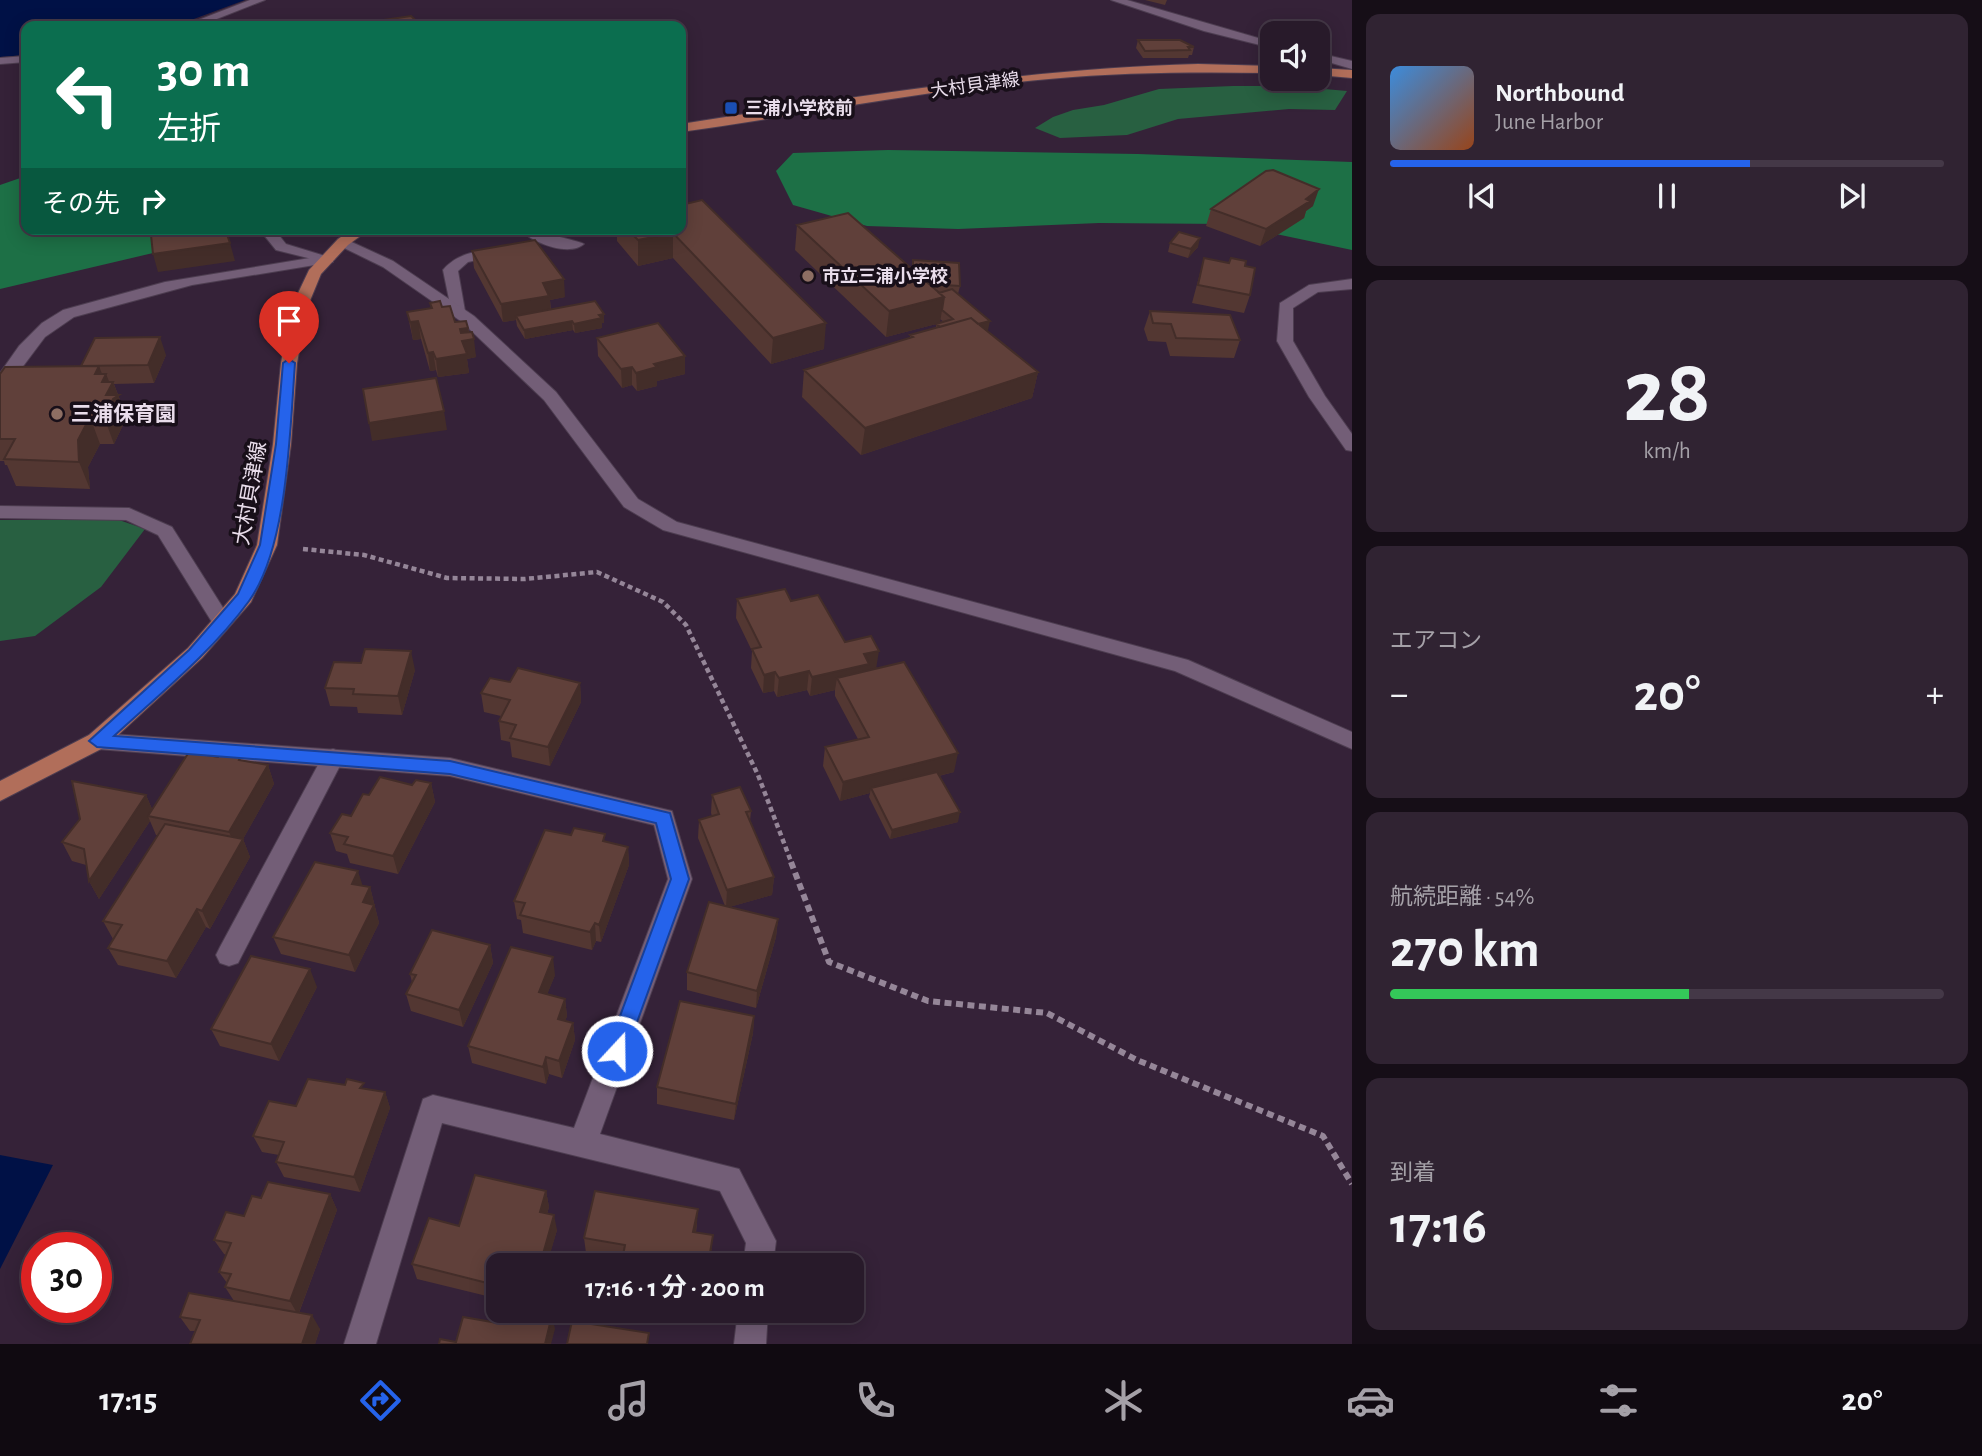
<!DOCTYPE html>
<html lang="ja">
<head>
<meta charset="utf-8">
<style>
	body { margin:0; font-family:"Alegreya Sans","Noto Sans JP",sans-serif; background:#302332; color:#f1f3f6; height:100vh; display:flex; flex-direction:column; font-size:26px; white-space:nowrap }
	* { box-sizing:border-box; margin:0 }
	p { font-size:23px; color:#a5a1a8 }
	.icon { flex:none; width:38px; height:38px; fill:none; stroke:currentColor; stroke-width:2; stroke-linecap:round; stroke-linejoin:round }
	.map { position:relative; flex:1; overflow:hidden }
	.panel { display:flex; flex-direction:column; gap:14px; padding:14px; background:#160e17; width:630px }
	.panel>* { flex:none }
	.banner { position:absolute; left:21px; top:21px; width:665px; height:214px; border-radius:14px; box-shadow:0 4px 18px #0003,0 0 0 2px #443847; background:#0b6e4f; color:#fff; overflow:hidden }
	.fabs { position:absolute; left:1260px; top:21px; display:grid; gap:14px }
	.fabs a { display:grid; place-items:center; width:70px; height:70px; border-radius:14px; background:#281a2a; box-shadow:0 4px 18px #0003,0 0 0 2px #443847; font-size:35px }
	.speed { position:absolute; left:21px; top:1232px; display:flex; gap:14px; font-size:35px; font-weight:700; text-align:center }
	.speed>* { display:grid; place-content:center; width:91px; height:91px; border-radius:50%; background:#281a2a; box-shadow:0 4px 18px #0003,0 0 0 2px #443847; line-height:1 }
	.speed .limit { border:10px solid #d22; background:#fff; color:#111 }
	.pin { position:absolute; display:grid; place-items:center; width:60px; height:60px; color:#fff; margin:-72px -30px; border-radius:50% 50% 50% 0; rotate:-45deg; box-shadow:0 0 7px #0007 }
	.pin .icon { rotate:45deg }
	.me { position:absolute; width:77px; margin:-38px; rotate:21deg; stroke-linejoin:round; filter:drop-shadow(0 0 5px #0008) }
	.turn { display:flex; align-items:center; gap:24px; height:147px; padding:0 21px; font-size:32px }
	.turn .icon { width:91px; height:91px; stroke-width:2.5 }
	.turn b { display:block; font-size:49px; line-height:60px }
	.then { display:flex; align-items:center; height:66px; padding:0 21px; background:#0003; gap:14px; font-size:26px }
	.big { font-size:52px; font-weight:700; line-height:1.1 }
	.panel .card { flex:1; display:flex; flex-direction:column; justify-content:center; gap:10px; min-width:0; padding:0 24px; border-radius:14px; background:#302332 }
	.panel .dial { align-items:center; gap:0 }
	.dial b { font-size:91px; line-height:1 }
	.song { display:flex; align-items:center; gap:21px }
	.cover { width:84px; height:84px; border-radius:10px; background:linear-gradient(135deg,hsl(210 70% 55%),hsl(20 70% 35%)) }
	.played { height:7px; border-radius:4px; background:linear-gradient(90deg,#2563eb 65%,#443847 65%) }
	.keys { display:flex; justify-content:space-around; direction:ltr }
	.heat { display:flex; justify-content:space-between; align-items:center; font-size:38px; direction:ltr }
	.charge { height:10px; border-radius:5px; background:linear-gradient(90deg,#34c759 54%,#443847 0) }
	.trip { position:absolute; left:486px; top:1253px; width:378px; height:70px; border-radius:14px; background:#281a2a; box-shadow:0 4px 18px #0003,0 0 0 2px #443847; font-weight:700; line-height:70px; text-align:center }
	.tab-bar { display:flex; height:112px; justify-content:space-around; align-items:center; background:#100a11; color:#a5a1a8 }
	.tab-bar .icon { width:49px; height:49px }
	.tab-bar .selected { color:#2563eb }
	.tab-bar b { font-size:32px; color:#f1f3f6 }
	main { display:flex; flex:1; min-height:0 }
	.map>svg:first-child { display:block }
</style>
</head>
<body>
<main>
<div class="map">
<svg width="1352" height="1344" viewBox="0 0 1352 1344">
	<rect width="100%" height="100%" fill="#352238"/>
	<path fill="#286041" d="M1233 86H1291L1347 91 1335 110 1289 109 1178 119 1127 135 1060 138 1035 128 1053 117 1073 110 1104 105 1159 89Z
		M0 520H119L145 529 101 587 35 636 0 641Z"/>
	<path fill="#1d7046" d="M888 150 1138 154 1352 162V250L1228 224 1099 223 958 229 867 226 793 205 776 171 793 153Z
		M26 176V229H255L0 289V185Z"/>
	<path fill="#001146" d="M0 0H245L175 26H26V55L0 57Z
		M0 1155 53 1165 0 1269Z"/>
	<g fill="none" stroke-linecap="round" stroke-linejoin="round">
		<g stroke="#4d3d50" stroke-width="2">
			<path id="service" d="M250 0H265L199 26H183Z
				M26 56V62L0 64V58Z
				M259 229H274L286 244 335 259 328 263 276 250Z
				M499 247 504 248V254L468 262 458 271 465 311 462 314H452L443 270C457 253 478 251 499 247Z
				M0 506 129 508 172 527 232 622 229 627H215L158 535 126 520 0 518Z
				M333 749 341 752 344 758 238 963 229 966 220 963 216 955 220 947 325 752Z"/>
		</g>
		<g stroke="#4d3d50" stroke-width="2">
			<path id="minor" d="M1111 0H1127L1272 42V48L1204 31Z
				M1318 53 1352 61V69L1318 59Z
				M520 229C528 229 580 241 584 244 569 257 532 243 520 229Z
				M343 238 393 261 474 316 556 392 638 499 677 522 1188 660 1352 732V749L1175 671 663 530 624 507 544 400 462 322 383 267 338 245V239Z
				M328 255 333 256V262L192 285 74 317 45 337 6 389 0 390V373L19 346 42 323 63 310 165 282Z
				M1352 279V289L1318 292 1293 308V341L1325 396 1352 434V451L1346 450 1309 397 1277 341 1280 303 1309 285Z
				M97 733 450 758 672 811 692 879 600 1134 739 1169 776 1241 773 1265H743L746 1243 720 1191 442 1123 376 1344H344L423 1099 433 1095 574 1128 668 879 654 825 450 776 97 749 89 747 86 741 89 735Z
				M738 1311H768L766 1344H734Z"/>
		</g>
		<g stroke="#4d3d50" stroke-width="2">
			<path id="primary" d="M1198 64 1272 66V73C1198 72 1124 72 1049 79 925 90 804 115 681 132V124C853 97 1023 69 1198 64Z
				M1318 68 1352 70V78L1318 75Z
				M353 229H370L348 245 321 274 307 308 297 363 291 444 277 545 251 602 202 658 105 747 0 801V781L89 735 188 648 235 594 257 545 273 444 281 363 291 308 309 270 338 239Z"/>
		</g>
		<path stroke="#958698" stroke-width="4.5" stroke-dasharray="5 3.5" stroke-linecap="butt" d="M303 549 364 555 447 578 525 579 597 572 663 602 686 625 758 775 792 864"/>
		<path stroke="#958698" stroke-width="6" stroke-dasharray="7 4.5" stroke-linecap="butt" d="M791 862 829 962 928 1001 1047 1013 1137 1060 1323 1136 1352 1184"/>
		<use href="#service" fill="#735e77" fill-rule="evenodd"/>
		<use href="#minor" fill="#735e77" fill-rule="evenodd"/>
		<use href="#primary" fill="#b16e5a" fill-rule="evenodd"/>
	</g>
	<path fill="#533732" d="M1145 0H1167L1165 5Z
		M1138 40 1194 47 1192 55H1189L1188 58H1143L1136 48Z
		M1313 206 1306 211 1304 218 1260 246 1206 226 1211 209Z
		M797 225 912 269 913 260 960 286 958 294 988 330 986 331 1038 372 1032 398 861 455 802 397 804 370 910 338V335L936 328V324L944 322 940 319V323L886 337 795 250Z
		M612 229H681L824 349 771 364 673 258 638 266 617 241V234Z
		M1170 243 1198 247 1188 258 1168 252Z
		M472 251 565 297 550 300 551 310 604 323H602V328L575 333 573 330 525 339 517 326 516 320 503 322 474 268Z
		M1204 258 1245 266 1250 295 1244 313 1192 303Z
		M430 303 442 307 455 322 468 328 476 357 467 359 469 373 438 377 436 370 430 371 421 339 413 340 407 312 431 308Z
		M1150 311 1240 340 1234 358 1170 356 1166 342 1148 341 1144 329Z
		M597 338 685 356V374L657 381V386L637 391 632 385 622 388 598 356Z
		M166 355 154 383 114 384 128 421 123 425 114 444H100L88 467 90 489 16 486 7 465H5L4 461H0V374L81 367Z
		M737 599 791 601 877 668 954 772 939 776 958 822 890 839 869 797 870 793 840 801 823 766 825 747 858 739 835 696V690L810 696 807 690 777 697 774 691 763 693 751 668 752 651 736 618Z
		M415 670 402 715 358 713 357 707 330 706 325 688Z
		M510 682 580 683 581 702 550 766 512 757 510 742 501 740 499 721 501 716 484 712 481 693Z
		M218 757 268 765 274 784 243 839 250 857 210 929 206 927 176 978 118 965 108 948 113 939 103 921 158 835H156L150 821 99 899 89 881 86 865 72 861 62 842 146 795 152 809Z
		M431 783 435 802 398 874 350 863 347 854 336 851 330 833 351 816 369 795 412 785Z
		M712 795 751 811 750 821 774 877 772 895 729 907 778 919 776 937 756 1008 687 990V972L725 906 698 838 699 820 712 816 711 813Z
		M571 835 605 841 628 847 629 865 601 942 596 941 592 950 523 933 521 920 517 919 514 901Z
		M363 886 370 887 379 923 355 972 281 954 273 937Z
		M490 945 493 963 463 1027 411 1011 406 994 412 982 410 974Z
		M555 975 547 994 565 999 567 1016 565 1021 573 1023 575 1040 562 1078 549 1074 546 1084 472 1063 468 1046Z
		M317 987 279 1061 220 1046 211 1029Z
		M754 1016 753 1033 734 1120 657 1104V1087Z
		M366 1089 385 1092 390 1108 360 1192 284 1177 276 1162 279 1155 262 1152 253 1136 296 1106Z
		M546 1191 549 1207 547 1214 557 1230 549 1256 499 1265V1299L417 1279 412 1264 459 1226Z
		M330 1194 337 1210 299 1313 320 1329 315 1344H190L195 1331H190L180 1317 234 1301 225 1287 227 1283 219 1272 226 1255 224 1254 214 1240 244 1216 261 1198Z
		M697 1224 696 1232 712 1250 622 1259 586 1253 584 1238Z
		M545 1311H566L565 1316Z
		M615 1311H675L673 1322Z"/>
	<path fill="#432d29" d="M1319 189 1313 206 1306 211 1304 218 1260 246 1266 229Z
		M673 233V258L638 266V240Z
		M1200 238 1198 247 1188 258 1191 249Z
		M230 243 235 261 158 272 153 254Z
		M564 279 565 297 550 300 551 314 516 316V320L503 322 501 304 543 283Z
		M944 297 940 323 886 337 889 311Z
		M604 314V323H602V328L575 333 574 324Z
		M418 321 421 339 413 340 410 322Z
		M572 321 573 330 525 339 524 330Z
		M990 321 988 330 945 342 947 333Z
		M826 323 824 349 771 364 773 338Z
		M468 328 470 340 474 339 476 357 467 359 469 373 438 377 436 359 460 329Z
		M160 337 166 355 154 383 148 365Z
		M433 352 436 370 430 371 428 353Z
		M685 356V374L657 381V386L637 391 636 373 654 364Z
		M99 366 104 379 106 374 111 386 113 382 128 421 123 425 114 444 104 417 95 374Z
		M632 367V385L622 388 621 369Z
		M1038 372 1032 398 861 455 865 428Z
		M444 411 447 430 372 441 369 423Z
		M90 417 100 444 88 467 90 489 79 462 78 440Z
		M411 651 415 670 402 715 398 696Z
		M879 651 876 669 837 678 835 690 810 696 812 677 864 654Z
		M809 671 807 690 777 697 779 678Z
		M775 672 774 691 763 693 764 675Z
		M580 683 581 702 550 766 548 747Z
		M958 753 954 772 873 792 871 788 870 793 840 801 843 782Z
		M268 765 274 784 243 839 250 857 210 929 202 911 237 850 229 832Z
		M431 783 435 802 398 874 393 856Z
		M146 795 154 814 148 816 150 821 99 899 89 881Z
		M960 812 958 822 890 839 892 830Z
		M628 847 629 865 601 942 599 925Z
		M358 871 364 890 352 884Z
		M774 877 772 895 726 908 727 890Z
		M370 887 379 923 355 972 349 955 363 902Z
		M197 909 206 927 176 978 167 961Z
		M778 919 776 937 756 1008 757 991Z
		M595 923 596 941 592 950 590 932Z
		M490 945 493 963 463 1027 459 1010Z
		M553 957 555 975 541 1010 539 992Z
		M310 969 317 987 279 1061 271 1044Z
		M565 999 567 1016 560 1036 558 1019Z
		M754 1016 753 1033 734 1120 736 1104Z
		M573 1023 575 1040 562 1078 559 1061Z
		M546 1057 549 1074 546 1084 543 1067Z
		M385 1092 390 1108 360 1192 354 1177Z
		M546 1191 549 1207 543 1227 540 1212Z
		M330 1194 337 1210 298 1315 290 1301Z
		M698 1209 697 1224 693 1247V1232Z
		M554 1215 557 1230 547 1265 543 1254Z
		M713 1235 710 1265H708Z
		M312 1315 320 1329 315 1344H302Z
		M552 1315 555 1329 551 1344H545Z"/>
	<path fill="#60403a" stroke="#432d29" stroke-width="2" d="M411 16 422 26H375L370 22Z
		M1138 40H1180L1194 47H1188L1190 50 1145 51Z
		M1273 170 1319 189 1306 199 1310 201 1266 229 1211 209 1266 171Z
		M702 200 826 323 773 338 673 233 638 240 627 229H681V205Z
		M848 213 944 297 889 311 797 225Z
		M181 229H225L230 243 153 254 151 235 181 230Z
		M1179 232 1200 238 1191 249 1170 243Z
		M535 240 564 279 543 283 549 296 501 304 472 251Z
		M1204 258 1229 263 1231 258 1246 261 1245 266 1255 268 1250 295 1198 285Z
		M913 260 959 263 960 286 929 284 913 270Z
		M952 289 990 321 978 324 971 318 940 327 936 324 953 319 942 310 944 297 939 293Z
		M440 301 442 307 450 306 455 322 466 321 468 328 460 329 461 333 472 332 474 339 462 341 467 354 436 359 433 352 428 353 418 321 410 322 407 312 432 308 430 303Z
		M595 301 604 314 599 315 602 318 574 324 572 321 524 330 516 316Z
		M1150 311 1230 315 1240 340 1176 338 1171 324 1153 323Z
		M971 318 1038 372 865 428 804 370 913 337 910 335Z
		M658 323 685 356 654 364 657 367 636 373 632 367 621 369 597 338Z
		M160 337 148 365 81 366 95 338Z
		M99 366 95 374H106L102 382H113L106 395H119L113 399 104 417H90L78 440 79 462 4 459 15 439H0V374L5 367Z
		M436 378 444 411 369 423 363 389Z
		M785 589 791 601 818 595 845 642 871 636 879 651 864 654 869 664 812 677 809 671 779 678 775 672 764 675 752 649 761 647 737 599Z
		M365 649 411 651 398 696 353 694 354 689 325 688 334 662 361 663Z
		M904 662 958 753 843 782 825 747 869 737 837 678Z
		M518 668 580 683 548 747 510 738 516 725 499 721 510 700 481 693 490 678 510 682Z
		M221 751 242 754 239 760 268 765 229 832 148 816 189 752 218 757Z
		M937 772 960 812 892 830 871 788Z
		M380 777 412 785 416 780 431 783 393 856 344 844 348 837 330 833 342 814 351 816 363 794 369 795Z
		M72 781 146 795 89 881 84 849 62 842 80 819Z
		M740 787 751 811 746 812 774 877 727 890 699 820 719 814 712 795Z
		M165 824 243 839 202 911 197 909 167 961 108 948 122 925 103 921Z
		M574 828 605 834 603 841 628 847 599 925 595 923 590 932 520 915 525 903 514 901 545 830 571 835Z
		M315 862 358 871 352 884 370 887 363 902 374 905 349 955 273 937Z
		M709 902 778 919 757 991 687 972Z
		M432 930 490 945 459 1010 406 994 416 975 410 974Z
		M511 947 553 957 539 992 565 999 558 1019 573 1023 559 1061 546 1057 543 1067 468 1046Z
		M251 956 310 969 271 1044 211 1029Z
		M680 1001 754 1016 736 1104 657 1087Z
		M308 1079 345 1085 347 1079 364 1083 360 1088 385 1092 354 1177 276 1162 284 1142 253 1136 269 1101 296 1106Z
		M475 1175 546 1191 540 1212 554 1215 543 1254 560 1259 557 1265H499V1286L412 1264 429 1218 459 1226Z
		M268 1182 330 1194 290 1301 225 1287 231 1274 219 1272 231 1243 214 1240 226 1212 244 1216 252 1196 261 1198Z
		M595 1191 698 1209 693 1232 713 1235 708 1265H621L625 1245 584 1238Z
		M189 1293 312 1315 302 1344H190L200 1320 180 1317Z
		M502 1311H530L552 1315 545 1344H439L440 1339 456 1342 463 1317 498 1323Z
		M572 1321 649 1333 647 1344H567Z"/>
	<path fill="#2563eb" stroke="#184099" stroke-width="2" d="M289 359 295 363C290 429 288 547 249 601 212 652 161 693 114 736L450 761 670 813 689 879 624 1058 617 1061 610 1058 607 1051 671 879 656 823 450 774 97 747 89 741 189 650 238 594 260 545 276 444 283 363Z"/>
	<rect fill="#1a4fb4" stroke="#180f19" stroke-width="2.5" x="724" y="101" width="14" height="14" rx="3.5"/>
	<g fill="#8d6e63" stroke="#180f19" stroke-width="2.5">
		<circle cx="808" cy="276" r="7"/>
		<circle cx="57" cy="414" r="7"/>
	</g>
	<g text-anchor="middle" stroke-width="7" stroke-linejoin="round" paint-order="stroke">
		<g font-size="18" fill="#e9ddeb" stroke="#180f19">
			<text transform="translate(975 85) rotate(-8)" y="6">大村貝津線</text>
		</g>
		<g font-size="18" font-weight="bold" fill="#e9ddeb" stroke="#180f19" text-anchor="start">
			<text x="745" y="114">三浦小学校前</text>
			<text x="822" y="282">市立三浦小学校</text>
		</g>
		<g font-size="21" font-weight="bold" fill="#e9ddeb" stroke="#180f19" text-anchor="start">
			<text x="71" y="421">三浦保育園</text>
		</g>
		<g font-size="21" fill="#e9ddeb" stroke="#180f19">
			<text transform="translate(250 493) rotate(-80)" y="7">大村貝津線</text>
		</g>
	</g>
</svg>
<div class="fabs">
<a><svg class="icon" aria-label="sound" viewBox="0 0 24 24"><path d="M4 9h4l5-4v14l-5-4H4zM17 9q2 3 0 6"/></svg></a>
</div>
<div class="speed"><div class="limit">30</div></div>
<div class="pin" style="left:289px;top:363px;background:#d93025"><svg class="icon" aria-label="arrive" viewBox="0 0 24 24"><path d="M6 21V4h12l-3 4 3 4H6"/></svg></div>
<svg class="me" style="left:617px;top:1051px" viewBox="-20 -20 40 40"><circle r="17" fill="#2563eb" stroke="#fff" stroke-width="3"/><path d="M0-11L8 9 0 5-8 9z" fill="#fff"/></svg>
<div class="trip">17:16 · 1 分 · 200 m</div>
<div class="banner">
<div class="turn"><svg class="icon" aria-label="left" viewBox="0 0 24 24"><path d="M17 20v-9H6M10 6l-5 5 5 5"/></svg><div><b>30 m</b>左折</div></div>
<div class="then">その先<svg class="icon" aria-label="right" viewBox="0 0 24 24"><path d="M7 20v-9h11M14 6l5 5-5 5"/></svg></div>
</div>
</div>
<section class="panel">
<div class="card">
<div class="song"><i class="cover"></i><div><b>Northbound</b><p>June Harbor</p></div></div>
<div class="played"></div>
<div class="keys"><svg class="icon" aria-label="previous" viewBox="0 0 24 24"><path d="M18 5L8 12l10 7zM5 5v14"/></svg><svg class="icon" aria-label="pause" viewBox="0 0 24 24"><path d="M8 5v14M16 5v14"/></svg><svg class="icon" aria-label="next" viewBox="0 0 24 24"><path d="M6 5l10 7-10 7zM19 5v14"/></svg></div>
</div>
<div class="card dial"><b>28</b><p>km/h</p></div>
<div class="card"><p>エアコン</p>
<div class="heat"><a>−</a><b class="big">20°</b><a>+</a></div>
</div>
<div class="card"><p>航続距離 · 54%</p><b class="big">270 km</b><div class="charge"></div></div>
<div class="card"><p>到着</p><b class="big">17:16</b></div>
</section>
</main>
<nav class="tab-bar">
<b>17:15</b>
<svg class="icon selected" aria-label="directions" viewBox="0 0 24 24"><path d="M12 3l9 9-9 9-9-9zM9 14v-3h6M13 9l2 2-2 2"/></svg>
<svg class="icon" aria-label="music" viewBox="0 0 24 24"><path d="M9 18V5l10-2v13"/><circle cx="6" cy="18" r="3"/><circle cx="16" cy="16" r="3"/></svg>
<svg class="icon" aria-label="phone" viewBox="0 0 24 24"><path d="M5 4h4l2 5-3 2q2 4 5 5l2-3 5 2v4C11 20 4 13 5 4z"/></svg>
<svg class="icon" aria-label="climate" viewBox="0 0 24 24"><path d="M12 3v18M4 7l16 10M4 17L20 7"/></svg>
<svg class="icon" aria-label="car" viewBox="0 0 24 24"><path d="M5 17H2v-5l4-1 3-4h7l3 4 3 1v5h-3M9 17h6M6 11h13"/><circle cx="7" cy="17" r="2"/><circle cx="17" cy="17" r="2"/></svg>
<svg class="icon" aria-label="filters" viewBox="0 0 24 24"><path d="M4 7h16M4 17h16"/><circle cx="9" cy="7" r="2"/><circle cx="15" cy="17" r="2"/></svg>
<b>20°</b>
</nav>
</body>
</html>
